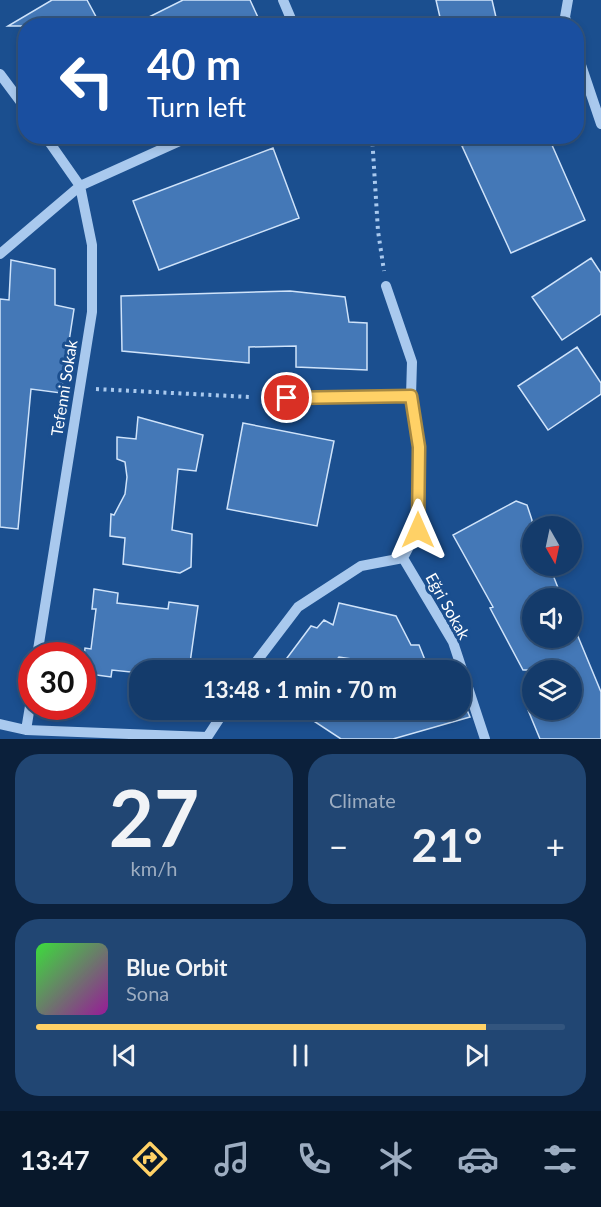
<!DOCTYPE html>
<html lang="en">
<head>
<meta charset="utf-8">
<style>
	body { margin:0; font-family:Lato,sans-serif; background:#214673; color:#f1f3f6; height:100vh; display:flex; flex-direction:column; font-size:22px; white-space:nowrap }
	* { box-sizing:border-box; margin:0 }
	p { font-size:20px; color:#9dadc1 }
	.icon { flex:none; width:33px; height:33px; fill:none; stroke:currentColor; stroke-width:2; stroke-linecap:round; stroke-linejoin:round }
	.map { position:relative; height:739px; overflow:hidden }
	.panel { display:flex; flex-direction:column; gap:15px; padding:15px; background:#0b203b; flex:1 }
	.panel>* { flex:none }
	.guide { position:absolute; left:18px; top:18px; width:566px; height:126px; border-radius:24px; box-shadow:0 3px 9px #0003,0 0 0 2px #33557e; background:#1a4fa0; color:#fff; overflow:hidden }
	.needle { width:39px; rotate:171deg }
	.controls { position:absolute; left:522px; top:516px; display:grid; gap:12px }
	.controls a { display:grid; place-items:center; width:60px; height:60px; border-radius:50%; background:#143b6b; box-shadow:0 3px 9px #0003,0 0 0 2px #33557e; font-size:30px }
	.speed { position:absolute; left:18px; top:642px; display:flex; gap:12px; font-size:30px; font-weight:700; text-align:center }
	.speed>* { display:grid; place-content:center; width:78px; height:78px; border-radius:50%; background:#143b6b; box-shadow:0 3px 9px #0003,0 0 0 2px #33557e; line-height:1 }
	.speed .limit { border:9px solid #d22; background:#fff; color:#111 }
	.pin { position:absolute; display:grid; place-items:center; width:51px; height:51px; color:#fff; margin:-26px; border:3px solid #fff; border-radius:50%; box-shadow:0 2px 6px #0007 }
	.me { position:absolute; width:66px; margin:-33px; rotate:0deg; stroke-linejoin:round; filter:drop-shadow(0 0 4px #0008) }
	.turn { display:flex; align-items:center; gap:21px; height:126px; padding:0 30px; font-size:27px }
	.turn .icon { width:78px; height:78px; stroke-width:2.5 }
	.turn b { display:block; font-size:42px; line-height:51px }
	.big { font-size:45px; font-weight:700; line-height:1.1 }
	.panel .tile { flex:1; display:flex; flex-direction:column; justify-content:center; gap:9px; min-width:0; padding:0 21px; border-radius:24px; background:#214673 }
	.panel .dial { align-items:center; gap:0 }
	.dial b { font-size:78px; line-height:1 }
	.song { display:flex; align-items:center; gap:18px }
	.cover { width:72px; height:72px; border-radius:9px; background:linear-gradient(135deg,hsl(120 70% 55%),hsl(300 70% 35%)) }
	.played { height:6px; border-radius:3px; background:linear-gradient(90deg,#ffd166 85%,#33557e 85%) }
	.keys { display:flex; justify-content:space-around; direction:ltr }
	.heat { display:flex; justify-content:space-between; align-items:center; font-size:33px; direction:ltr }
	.panel .tiles { flex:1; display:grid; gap:15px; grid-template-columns:1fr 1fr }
	.tile:last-child { grid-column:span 2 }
	.trip { position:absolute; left:129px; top:660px; width:342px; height:60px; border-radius:24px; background:#143b6b; box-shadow:0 3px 9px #0003,0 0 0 2px #33557e; font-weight:700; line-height:60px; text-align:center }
	.dock { display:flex; height:96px; justify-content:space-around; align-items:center; background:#08182b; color:#9dadc1 }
	.dock .icon { width:42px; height:42px }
	.dock .active { color:#ffd166 }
	.dock b { font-size:27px; color:#f1f3f6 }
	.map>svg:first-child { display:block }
</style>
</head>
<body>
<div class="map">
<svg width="601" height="739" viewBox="0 0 601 739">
	<rect width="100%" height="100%" fill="#1b4f8f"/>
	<path fill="#4478b7" stroke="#cfe3fa" stroke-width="1.5" d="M52 0H87L101 26H8Z
		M183 0H250L262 26H131Z
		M436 0H492L498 26H442Z
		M483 136H548L585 220 511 253 462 146Z
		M273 148 299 218 159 270 133 201Z
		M591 258 601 273V314L562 340 532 297Z
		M11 260 55 269V305L74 309 61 393 31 389 18 529 0 527V299L9 300Z
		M290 291 345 297 349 322 367 323V370L296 367V346L249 347V363L122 351 121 296Z
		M577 347 601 383V394L548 430 518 386Z
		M138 417 203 435 196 471 178 469 172 530 192 534 191 567 180 573 123 564 125 538 110 536 111 514 114 515 125 494 127 477 125 462 117 459V437L136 439Z
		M243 423 334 441 317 526 227 509Z
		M516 501 527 505 532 520V567L553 575 562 598H532V638H572V622L601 692V739H540L528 710H572V670H523L490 608 493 607 453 535Z
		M94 589 118 593 117 603 168 609 169 602 198 606 189 670H140V673L112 670 111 677 82 673 85 648 91 649 96 609H92Z
		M339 603 396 616 411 645H419L429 670H382L378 663 339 657 328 670H278L311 626 317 628 324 620 333 625Z
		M297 710H467L470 717 393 739H341Z"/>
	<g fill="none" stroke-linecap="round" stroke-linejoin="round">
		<path stroke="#a9c9ee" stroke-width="4" stroke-dasharray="3 4.5" stroke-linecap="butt" d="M372 136 378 231 384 271
			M96 389 250 397"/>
		<path stroke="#a9c9ee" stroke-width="10" d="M283 0 294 26
			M568 26 565 17 568 0
			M576 50 601 124
			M0 74 26 109
			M0 254 80 186 191 136
			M266 398 411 396
			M403 558 453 642 485 739
			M37 656 92 312V245L80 186 45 136
			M250 670 298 607 361 566 403 558 418 530 419 447 411 396 412 362 386 286
			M0 724 26 730 207 737
			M26 730 32 694
			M206 739 225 710"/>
	</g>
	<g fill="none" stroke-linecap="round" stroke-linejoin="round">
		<g stroke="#a68842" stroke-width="15">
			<path id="route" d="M287 398 411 396 419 447 418 530"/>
		</g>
		<use href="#route" stroke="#ffd166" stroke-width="10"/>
	</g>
	<g text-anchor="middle" stroke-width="6" stroke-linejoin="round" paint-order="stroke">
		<g font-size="16" fill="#fff" stroke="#1b4f8f">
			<text transform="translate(64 388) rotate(-81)" y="6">Tefenni Sokak</text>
			<text transform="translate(448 606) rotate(61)" y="6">Eğri Sokak</text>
		</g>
	</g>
</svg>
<div class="controls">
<a><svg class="needle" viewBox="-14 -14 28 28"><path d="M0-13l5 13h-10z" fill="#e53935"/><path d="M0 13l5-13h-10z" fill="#9dadc1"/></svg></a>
<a><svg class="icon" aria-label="sound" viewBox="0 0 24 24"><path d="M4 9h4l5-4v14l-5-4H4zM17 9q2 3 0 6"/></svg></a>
<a><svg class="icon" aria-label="layers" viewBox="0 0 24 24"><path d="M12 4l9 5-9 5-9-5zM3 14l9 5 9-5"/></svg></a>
</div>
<div class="speed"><div class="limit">30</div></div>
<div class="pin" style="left:287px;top:398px;background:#d93025"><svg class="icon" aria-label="arrive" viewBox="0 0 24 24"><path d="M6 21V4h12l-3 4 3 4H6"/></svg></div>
<svg class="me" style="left:418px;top:530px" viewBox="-20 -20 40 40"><path d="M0-17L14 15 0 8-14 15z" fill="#ffd166" stroke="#fff" stroke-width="4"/></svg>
<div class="trip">13:48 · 1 min · 70 m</div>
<div class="guide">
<div class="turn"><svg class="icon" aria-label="left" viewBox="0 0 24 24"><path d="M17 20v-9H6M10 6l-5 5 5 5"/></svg><div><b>40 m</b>Turn left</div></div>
</div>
</div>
<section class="panel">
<div class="tiles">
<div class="tile dial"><b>27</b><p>km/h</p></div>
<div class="tile"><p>Climate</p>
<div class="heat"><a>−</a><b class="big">21°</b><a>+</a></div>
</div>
<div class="tile">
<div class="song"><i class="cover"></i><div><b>Blue Orbit</b><p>Sona</p></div></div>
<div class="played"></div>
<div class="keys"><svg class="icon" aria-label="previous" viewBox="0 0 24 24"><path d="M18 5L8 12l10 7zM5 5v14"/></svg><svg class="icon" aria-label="pause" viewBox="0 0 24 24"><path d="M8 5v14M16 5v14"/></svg><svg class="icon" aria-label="next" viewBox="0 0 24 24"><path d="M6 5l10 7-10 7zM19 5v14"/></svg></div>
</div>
</div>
</section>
<nav class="dock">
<b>13:47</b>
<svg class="icon active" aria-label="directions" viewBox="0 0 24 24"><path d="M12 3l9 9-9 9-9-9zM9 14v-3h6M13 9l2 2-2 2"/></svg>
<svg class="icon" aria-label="music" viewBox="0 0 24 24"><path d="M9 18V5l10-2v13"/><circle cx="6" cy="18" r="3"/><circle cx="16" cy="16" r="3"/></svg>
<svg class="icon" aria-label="phone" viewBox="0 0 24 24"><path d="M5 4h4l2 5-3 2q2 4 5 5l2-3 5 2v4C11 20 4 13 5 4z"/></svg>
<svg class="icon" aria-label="climate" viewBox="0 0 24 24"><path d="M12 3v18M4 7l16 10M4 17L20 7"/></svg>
<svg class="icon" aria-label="car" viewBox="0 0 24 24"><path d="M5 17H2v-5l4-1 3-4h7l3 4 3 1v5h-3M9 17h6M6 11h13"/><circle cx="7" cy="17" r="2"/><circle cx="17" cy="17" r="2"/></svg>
<svg class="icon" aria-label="filters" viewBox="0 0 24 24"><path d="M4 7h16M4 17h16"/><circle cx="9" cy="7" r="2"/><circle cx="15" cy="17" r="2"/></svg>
</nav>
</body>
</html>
